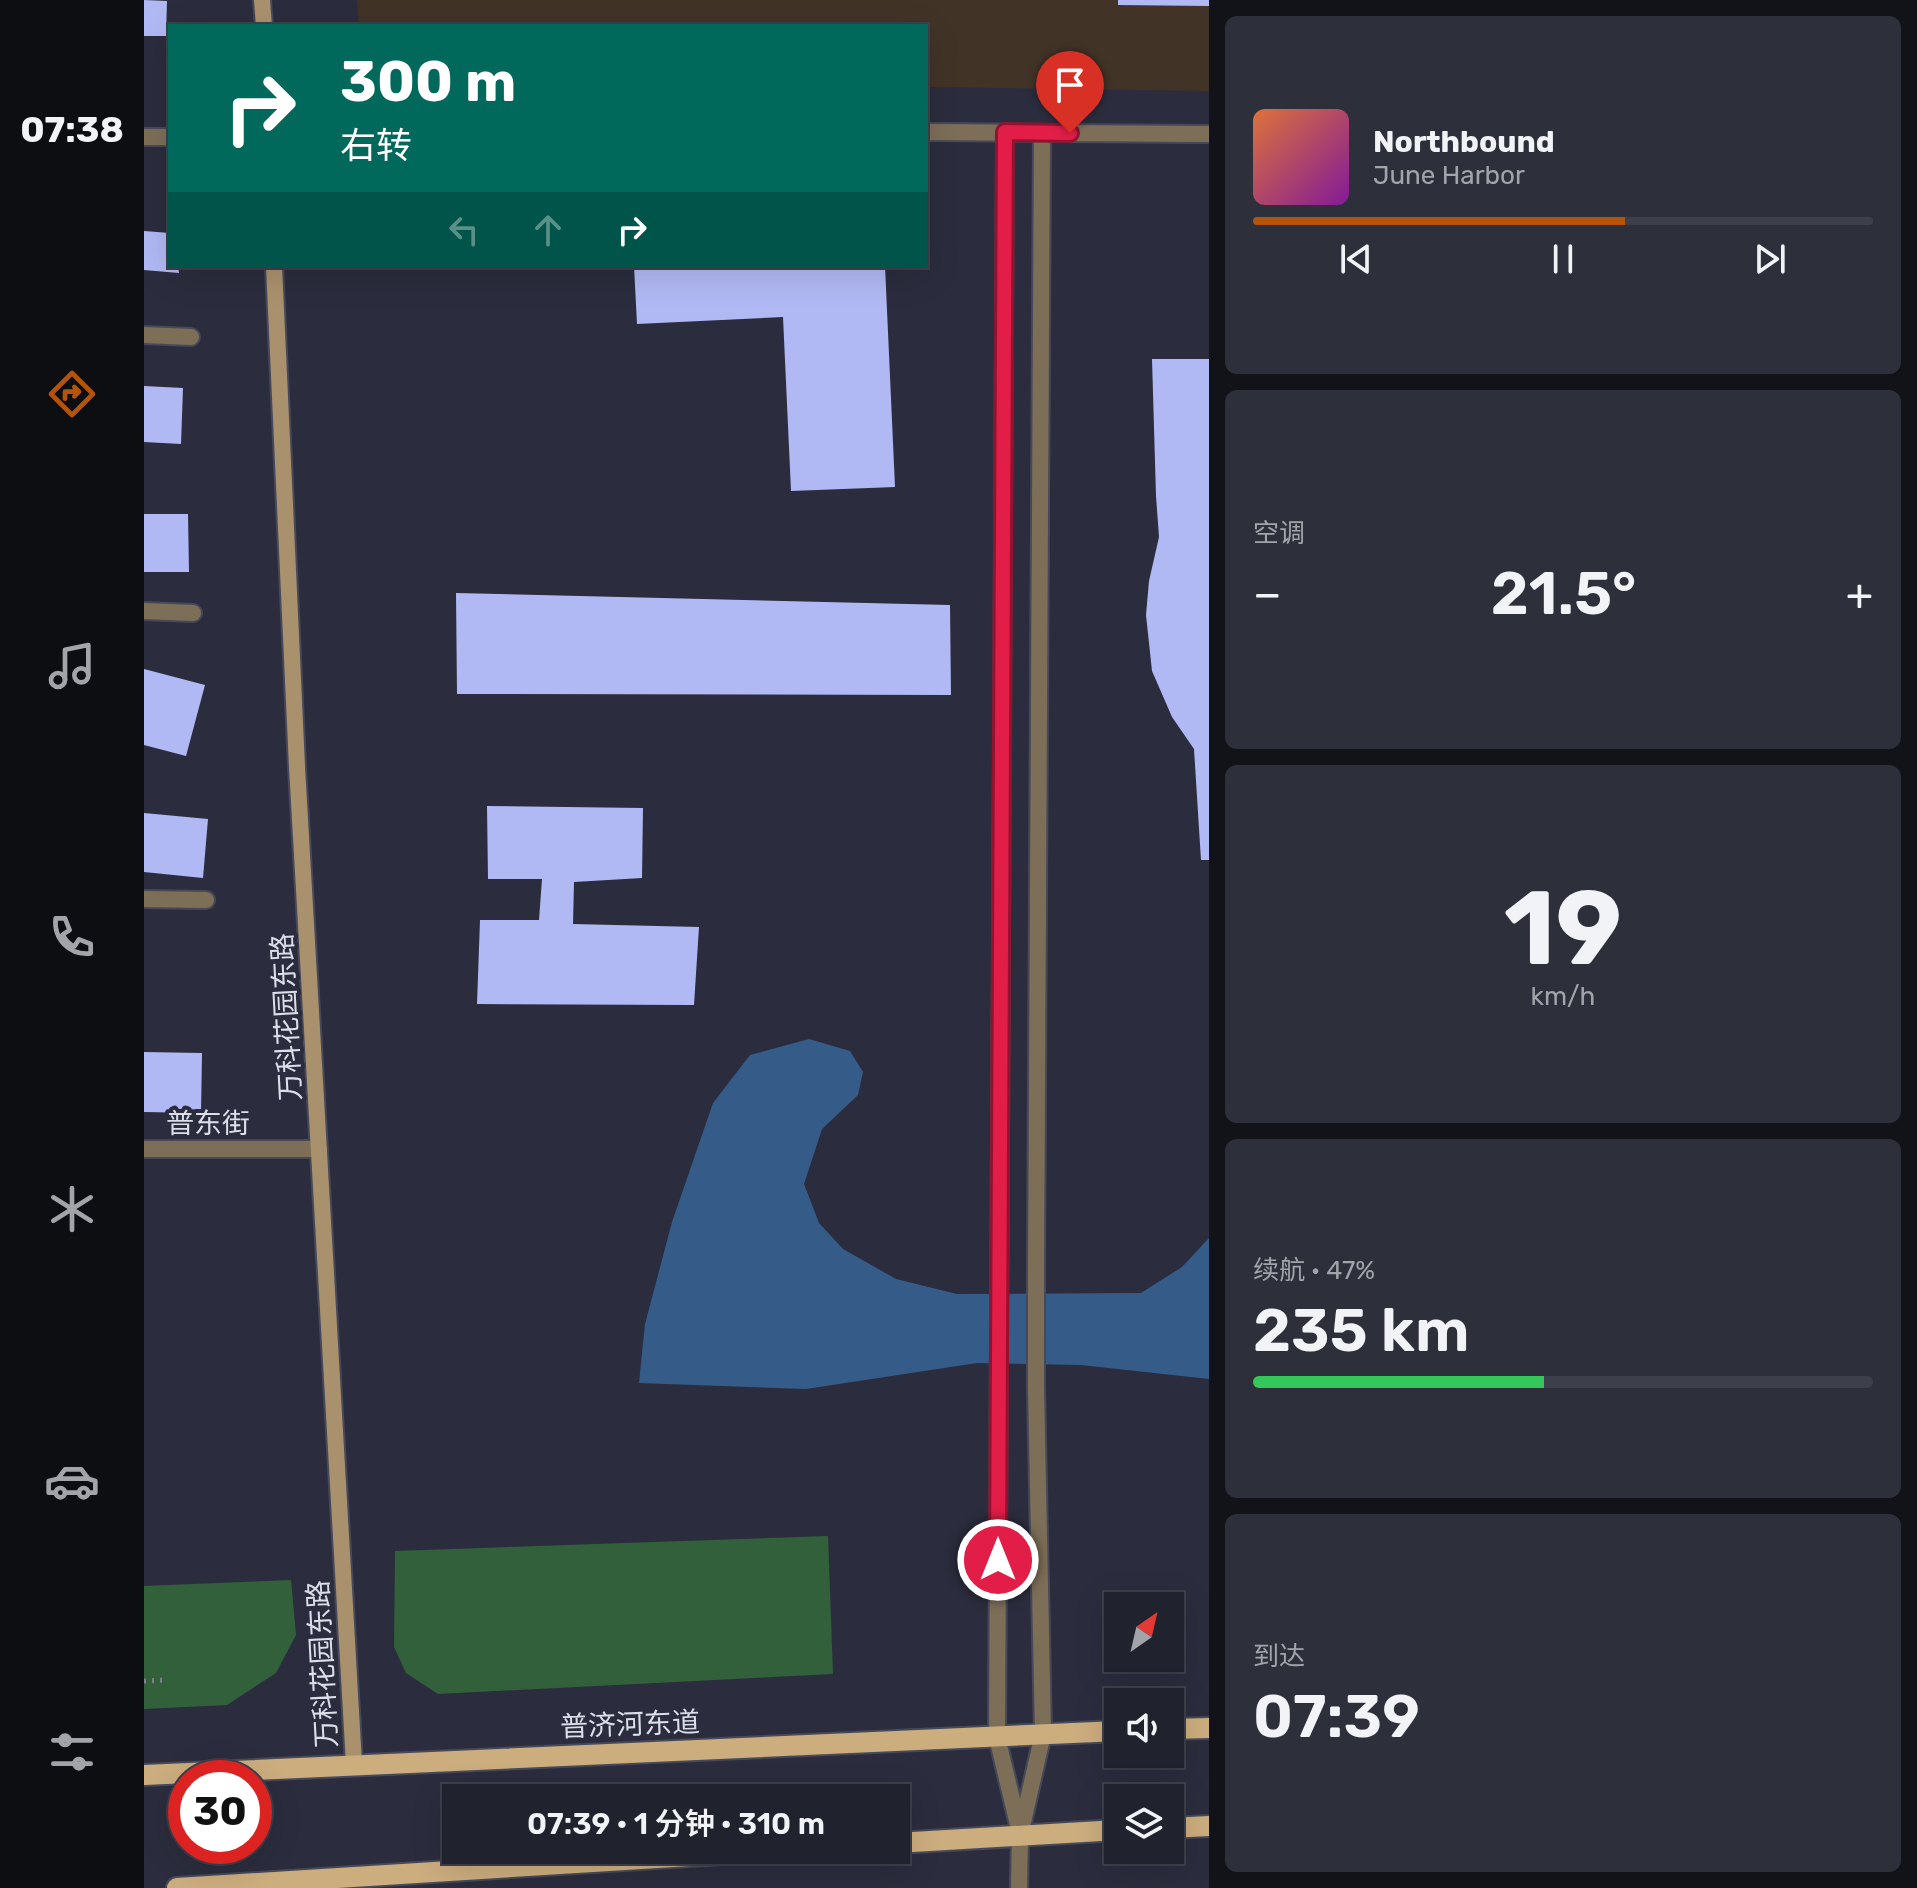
<!DOCTYPE html>
<html lang="zh">
<head>
<meta charset="utf-8">
<style>
	body { margin:0; font-family:Rubik,"Noto Sans SC",sans-serif; background:#2d2f3a; color:#f1f3f6; height:100vh; display:flex; flex-direction:column; font-size:30px; white-space:nowrap }
	* { box-sizing:border-box; margin:0 }
	p { font-size:26px; color:#a2a4aa }
	.icon { flex:none; width:44px; height:44px; fill:none; stroke:currentColor; stroke-width:2; stroke-linecap:round; stroke-linejoin:round }
	.map { position:relative; flex:1; overflow:hidden }
	.details { display:flex; flex-direction:column; gap:16px; padding:16px; background:#121319; width:708px }
	.details>* { flex:none }
	.banner { position:absolute; left:24px; top:24px; width:760px; height:244px; border-radius:0px; box-shadow:0 8px 32px #0002,0 0 0 2px #3d3f4a; background:#00695c; color:#fff; overflow:hidden }
	.needle { width:52px; rotate:34deg }
	.controls { position:absolute; left:960px; top:1592px; display:grid; gap:16px }
	.controls a { display:grid; place-items:center; width:80px; height:80px; border-radius:0px; background:#20222e; box-shadow:0 8px 32px #0002,0 0 0 2px #3d3f4a; font-size:40px }
	.speed { position:absolute; left:24px; top:1760px; display:flex; gap:16px; font-size:40px; font-weight:700; text-align:center }
	.speed>* { display:grid; place-content:center; width:104px; height:104px; border-radius:50%; background:#20222e; box-shadow:0 8px 32px #0002,0 0 0 2px #3d3f4a; line-height:1 }
	.speed .limit { border:12px solid #d22; background:#fff; color:#111 }
	.pin { position:absolute; display:grid; place-items:center; width:68px; height:68px; color:#fff; margin:-82px -34px; border-radius:50% 50% 50% 0; rotate:-45deg; box-shadow:0 0 8px #0007 }
	.pin .icon { rotate:45deg }
	.me { position:absolute; width:88px; margin:-44px; rotate:0deg; stroke-linejoin:round; filter:drop-shadow(0 0 6px #0008) }
	.turn { display:flex; align-items:center; gap:28px; height:168px; padding:0 40px; font-size:36px }
	.turn .icon { width:104px; height:104px; stroke-width:2.5 }
	.turn b { display:block; font-size:56px; line-height:68px }
	.lanes { display:flex; align-items:center; height:76px; padding:0 40px; background:#0003; justify-content:center; gap:40px; direction:ltr }
	.lanes .off { opacity:.35 }
	.big { font-size:60px; font-weight:600; line-height:1.1 }
	.details .card { flex:1; display:flex; flex-direction:column; justify-content:center; gap:12px; min-width:0; padding:0 28px; border-radius:12px; background:#2d2f3a }
	.details .dial { align-items:center; gap:0 }
	.dial b { font-size:104px; line-height:1 }
	.song { display:flex; align-items:center; gap:24px }
	.cover { width:96px; height:96px; border-radius:12px; background:linear-gradient(135deg,hsl(20 70% 55%),hsl(290 70% 35%)) }
	.played { height:8px; border-radius:4px; background:linear-gradient(90deg,#b45309 60%,#3d3f4a 60%) }
	.keys { display:flex; justify-content:space-around; direction:ltr }
	.heat { display:flex; justify-content:space-between; align-items:center; font-size:44px; direction:ltr }
	.charge { height:12px; border-radius:6px; background:linear-gradient(90deg,#34c759 47%,#3d3f4a 0) }
	.trip { position:absolute; left:298px; top:1784px; width:468px; height:80px; border-radius:0px; background:#20222e; box-shadow:0 8px 32px #0002,0 0 0 2px #3d3f4a; font-weight:600; line-height:80px; text-align:center }
	main { display:flex; flex:1; min-height:0 }
	.dock { display:flex; flex-direction:column; width:144px; justify-content:space-around; align-items:center; background:#0d0e12; color:#a2a4aa }
	.dock .icon { width:56px; height:56px }
	.dock .selected { color:#b45309 }
	.dock b { font-size:36px; color:#f1f3f6 }
	.map>svg:first-child { display:block }
</style>
</head>
<body>
<main>
<nav class="dock">
<b>07:38</b>
<svg class="icon selected" aria-label="directions" viewBox="0 0 24 24"><path d="M12 3l9 9-9 9-9-9zM9 14v-3h6M13 9l2 2-2 2"/></svg>
<svg class="icon" aria-label="music" viewBox="0 0 24 24"><path d="M9 18V5l10-2v13"/><circle cx="6" cy="18" r="3"/><circle cx="16" cy="16" r="3"/></svg>
<svg class="icon" aria-label="phone" viewBox="0 0 24 24"><path d="M5 4h4l2 5-3 2q2 4 5 5l2-3 5 2v4C11 20 4 13 5 4z"/></svg>
<svg class="icon" aria-label="climate" viewBox="0 0 24 24"><path d="M12 3v18M4 7l16 10M4 17L20 7"/></svg>
<svg class="icon" aria-label="car" viewBox="0 0 24 24"><path d="M5 17H2v-5l4-1 3-4h7l3 4 3 1v5h-3M9 17h6M6 11h13"/><circle cx="7" cy="17" r="2"/><circle cx="17" cy="17" r="2"/></svg>
<svg class="icon" aria-label="filters" viewBox="0 0 24 24"><path d="M4 7h16M4 17h16"/><circle cx="9" cy="7" r="2"/><circle cx="15" cy="17" r="2"/></svg>
</nav>
<div class="map">
<svg width="1065" height="1888" viewBox="0 0 1065 1888">
	<rect width="100%" height="100%" fill="#2b2d3e"/>
	<path fill="#423327" d="M213 0H1065V91L782 87V26H215Z"/>
	<path fill="#32603b" d="M684 1536 689 1674 294 1694 262 1673 250 1647 251 1551Z
		M147 1580 152 1635 132 1673 83 1705 0 1709V1586Z"/>
	<path fill="#355c88" d="M665 1039 706 1051 719 1072 714 1095 678 1129 660 1184 675 1223 699 1249 752 1279 813 1294 997 1293 1038 1267 1065 1238V1379L937 1365 833 1363 662 1389 495 1383 501 1324 528 1222 569 1103 606 1055Z"/>
	<path fill="#b1b9f4" d="M0 0 23 1 22 36H0Z
		M974 0H1065V6L974 5Z
		M0 231 26 233V266H34L35 273 0 270Z
		M490 266H741L751 487 647 491 639 317 493 324Z
		M1008 359H1065V860H1057L1050 749 1028 717 1008 671 1002 615 1005 581 1015 537 1012 496Z
		M0 386 39 388 37 444 0 442Z
		M0 514H44L45 572H0Z
		M312 593 806 605 807 695 313 694Z
		M0 669 61 685 42 756 0 745Z
		M343 806 499 808 498 878 430 882 429 924 555 927 550 1005 333 1004 336 920H395L398 879H344Z
		M0 813 64 819 59 878 0 872Z
		M0 1052 58 1053 57 1113 0 1112Z"/>
	<g fill="none" stroke-linecap="round" stroke-linejoin="round">
		<g stroke="#474959" stroke-width="20">
			<path id="lane" d="M0 137H25
				M0 335 47 337
				M0 611 49 613
				M0 899 62 900"/>
		</g>
		<g stroke="#474959" stroke-width="20">
			<path id="street" d="M782 132 1065 134
				M861 132 853 1737 875 1829
				M0 1149H175
				M875 1888 876 1835 899 1734 892 1388V1273L898 133"/>
		</g>
		<g stroke="#474959" stroke-width="20">
			<path id="secondary" d="M118 0 120 26
				M130 266 153 767 210 1764"/>
		</g>
		<g stroke="#474959" stroke-width="24">
			<path id="primary" d="M1026 1729 1065 1728
				M0 1775 974 1731
				M1026 1828 1065 1826
				M752 1843 974 1830
				M33 1888 642 1850"/>
		</g>
		<path stroke="#7f818f" stroke-width="5" stroke-dasharray="2 6" stroke-linecap="butt" d="M0 1681 23 1680"/>
		<use href="#lane" stroke="#7d6e58" stroke-width="16"/>
		<use href="#street" stroke="#7d6e58" stroke-width="16"/>
		<use href="#secondary" stroke="#aa916e" stroke-width="16"/>
		<use href="#primary" stroke="#ccad7e" stroke-width="20"/>
	</g>
	<g fill="none" stroke-linecap="round" stroke-linejoin="round">
		<g stroke="#92132f" stroke-width="20">
			<path id="route" d="M854 1560 861 132 926 133"/>
		</g>
		<use href="#route" stroke="#e11d48" stroke-width="14"/>
	</g>
	<g text-anchor="middle" stroke-width="8" stroke-linejoin="round" paint-order="stroke">
		<g font-size="28" fill="#dcdee9" stroke="#2b2d3e">
			<text transform="translate(142 1017) rotate(-93)" y="10">万科花园东路</text>
			<text x="64" y="1133">普东街</text>
			<text transform="translate(178 1664) rotate(-93)" y="10">万科花园东路</text>
			<text transform="translate(486 1724) rotate(-2)" y="10">普济河东道</text>
		</g>
	</g>
</svg>
<div class="controls">
<a><svg class="needle" viewBox="-14 -14 28 28"><path d="M0-13l5 13h-10z" fill="#e53935"/><path d="M0 13l5-13h-10z" fill="#a2a4aa"/></svg></a>
<a><svg class="icon" aria-label="sound" viewBox="0 0 24 24"><path d="M4 9h4l5-4v14l-5-4H4zM17 9q2 3 0 6"/></svg></a>
<a><svg class="icon" aria-label="layers" viewBox="0 0 24 24"><path d="M12 4l9 5-9 5-9-5zM3 14l9 5 9-5"/></svg></a>
</div>
<div class="speed"><div class="limit">30</div></div>
<div class="pin" style="left:926px;top:133px;background:#d93025"><svg class="icon" aria-label="arrive" viewBox="0 0 24 24"><path d="M6 21V4h12l-3 4 3 4H6"/></svg></div>
<svg class="me" style="left:854px;top:1560px" viewBox="-20 -20 40 40"><circle r="17" fill="#e11d48" stroke="#fff" stroke-width="3"/><path d="M0-11L8 9 0 5-8 9z" fill="#fff"/></svg>
<div class="trip">07:39 · 1 分钟 · 310 m</div>
<div class="banner">
<div class="turn"><svg class="icon" aria-label="right" viewBox="0 0 24 24"><path d="M7 20v-9h11M14 6l5 5-5 5"/></svg><div><b>300 m</b>右转</div></div>
<div class="lanes"><svg class="icon off" aria-label="left" viewBox="0 0 24 24"><path d="M17 20v-9H6M10 6l-5 5 5 5"/></svg><svg class="icon off" aria-label="ahead" viewBox="0 0 24 24"><path d="M12 20V5M6 11l6-6 6 6"/></svg><svg class="icon" aria-label="right" viewBox="0 0 24 24"><path d="M7 20v-9h11M14 6l5 5-5 5"/></svg></div>
</div>
</div>
<section class="details">
<div class="card">
<div class="song"><i class="cover"></i><div><b>Northbound</b><p>June Harbor</p></div></div>
<div class="played"></div>
<div class="keys"><svg class="icon" aria-label="previous" viewBox="0 0 24 24"><path d="M18 5L8 12l10 7zM5 5v14"/></svg><svg class="icon" aria-label="pause" viewBox="0 0 24 24"><path d="M8 5v14M16 5v14"/></svg><svg class="icon" aria-label="next" viewBox="0 0 24 24"><path d="M6 5l10 7-10 7zM19 5v14"/></svg></div>
</div>
<div class="card"><p>空调</p>
<div class="heat"><a>−</a><b class="big">21.5°</b><a>+</a></div>
</div>
<div class="card dial"><b>19</b><p>km/h</p></div>
<div class="card"><p>续航 · 47%</p><b class="big">235 km</b><div class="charge"></div></div>
<div class="card"><p>到达</p><b class="big">07:39</b></div>
</section>
</main>
</body>
</html>
